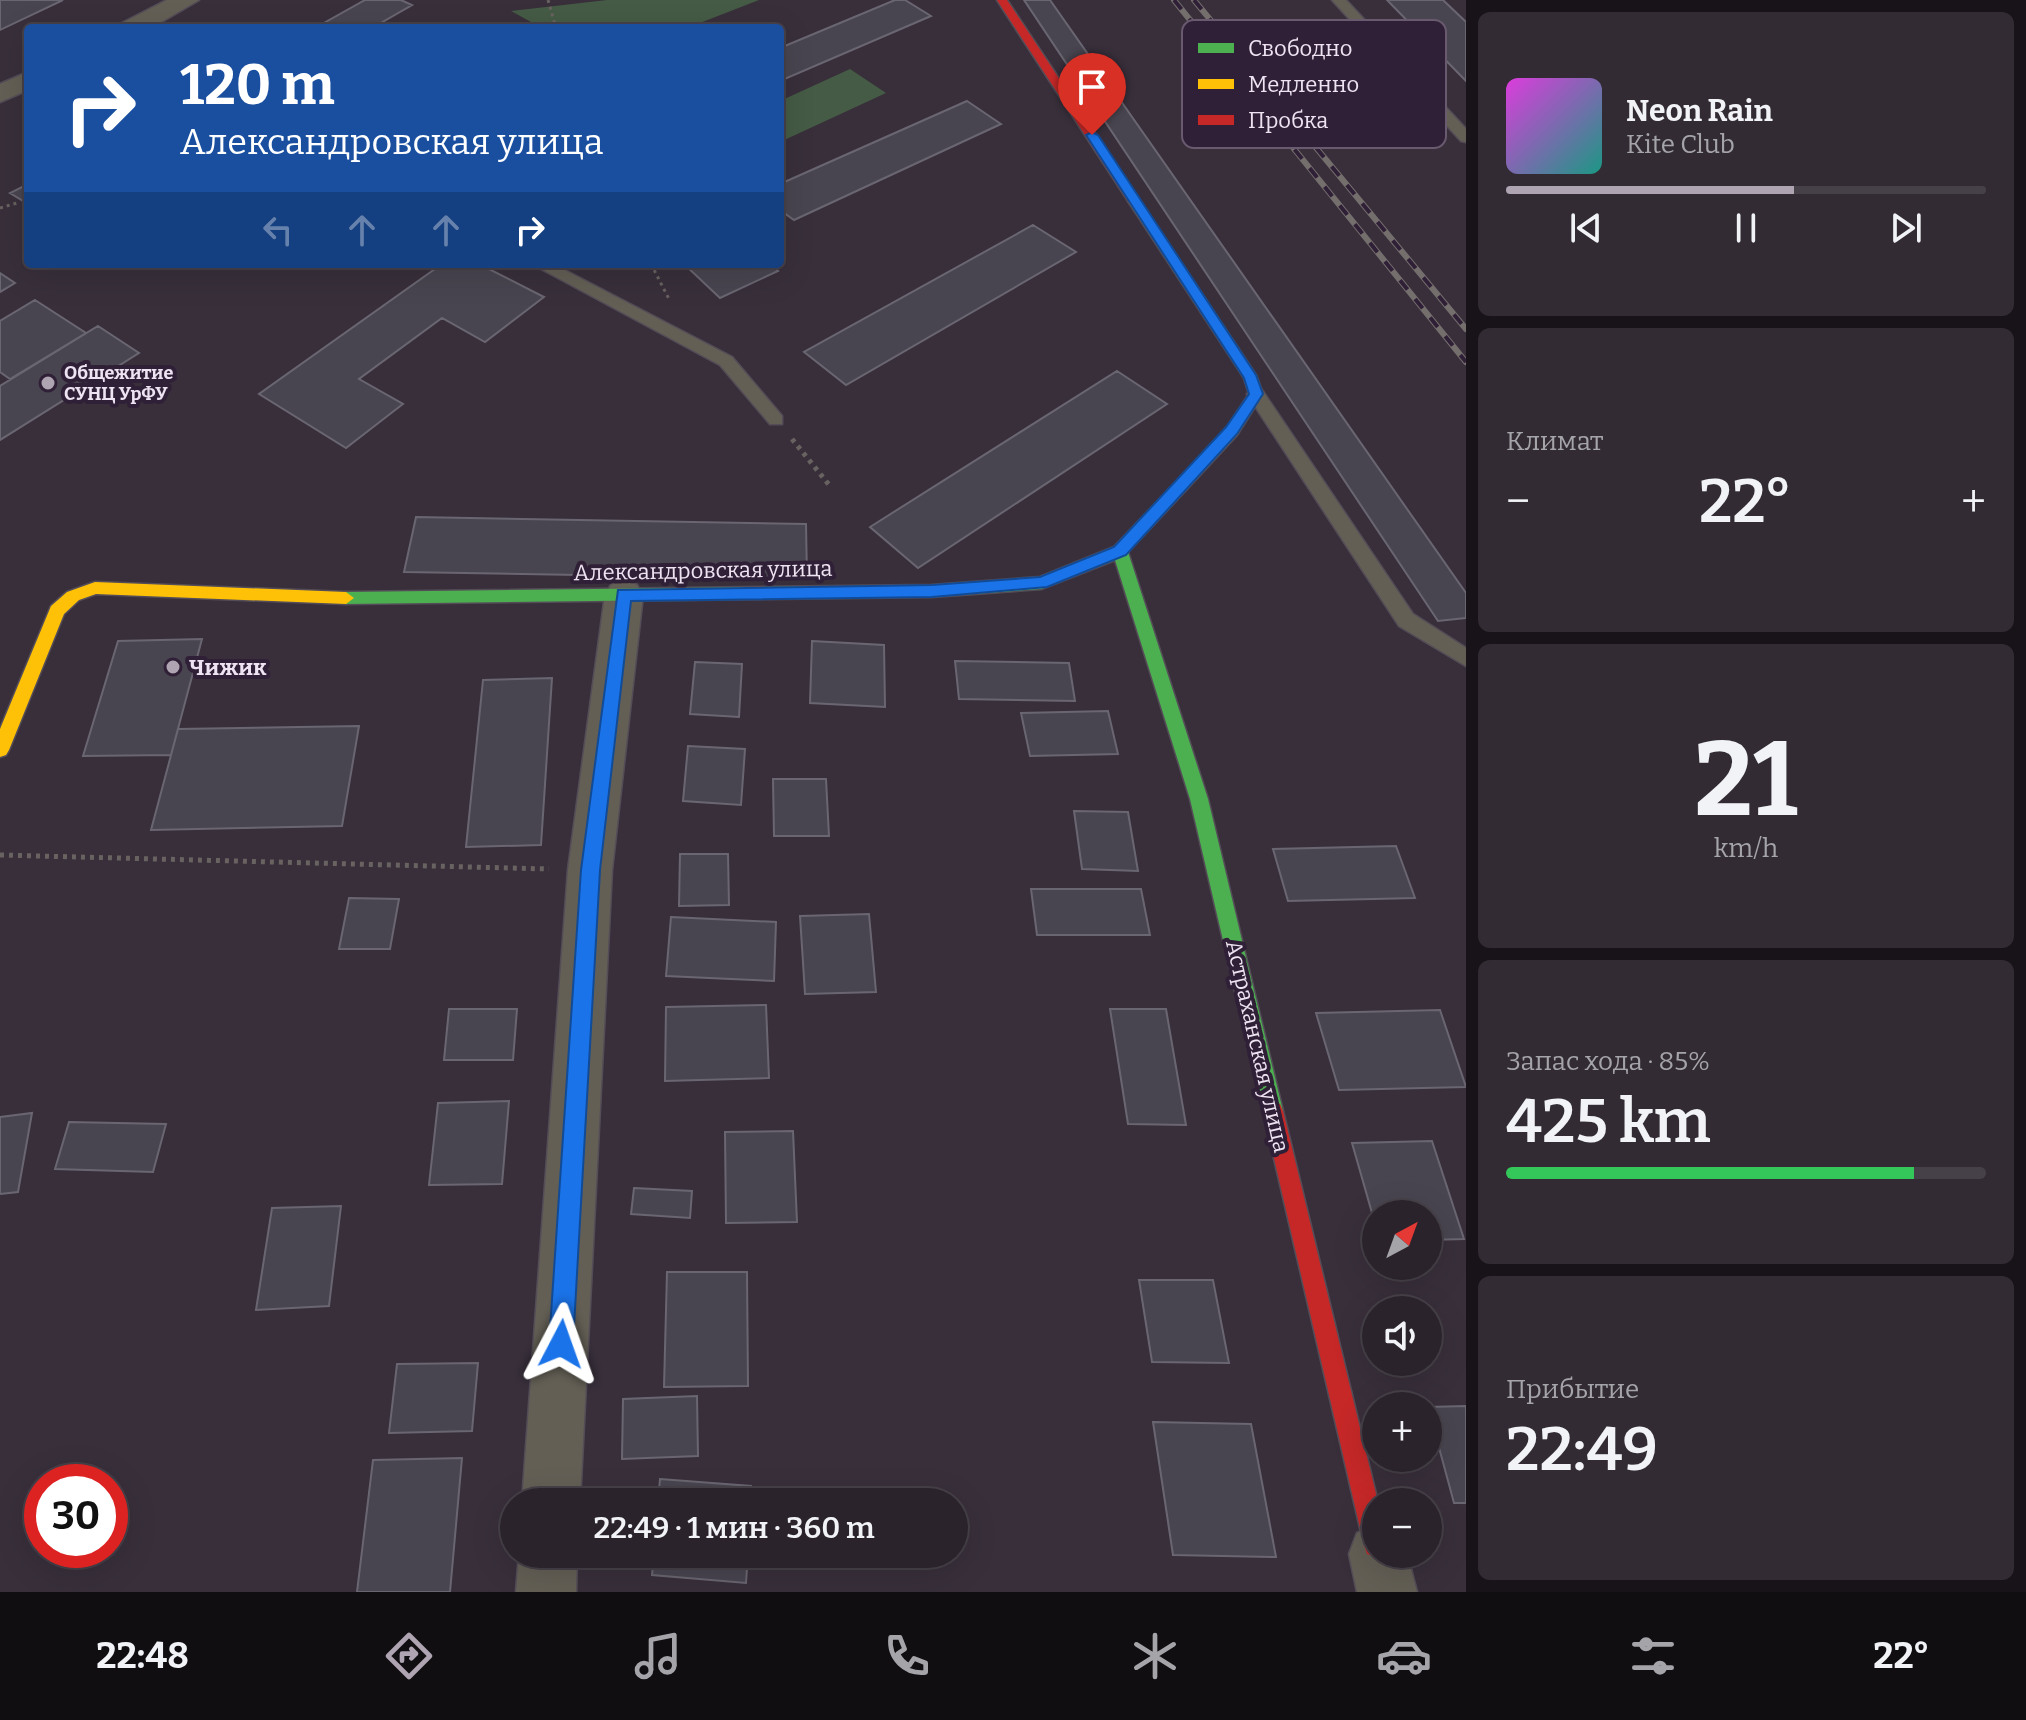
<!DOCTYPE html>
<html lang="ru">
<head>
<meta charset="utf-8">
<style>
	body { margin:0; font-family:Bitter,serif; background:#322b34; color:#f1f3f6; height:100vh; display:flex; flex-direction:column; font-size:30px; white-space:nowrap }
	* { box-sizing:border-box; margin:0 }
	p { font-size:26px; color:#a5a4a9 }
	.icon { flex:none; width:44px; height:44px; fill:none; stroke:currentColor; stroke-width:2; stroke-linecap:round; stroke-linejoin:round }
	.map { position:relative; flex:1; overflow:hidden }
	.sheet { display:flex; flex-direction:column; gap:12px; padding:12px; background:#171318; width:560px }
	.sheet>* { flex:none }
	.banner { position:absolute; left:24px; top:24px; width:760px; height:244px; border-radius:8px; box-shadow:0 8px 32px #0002,0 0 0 2px #464048; background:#1a4fa0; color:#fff; overflow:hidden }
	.needle { width:52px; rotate:41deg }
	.fabs { position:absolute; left:1362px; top:1200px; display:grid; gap:16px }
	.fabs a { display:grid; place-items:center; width:80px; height:80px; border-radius:50%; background:#2a232c; box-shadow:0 8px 32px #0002,0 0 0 2px #464048; font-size:40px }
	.speed { position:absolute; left:24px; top:1464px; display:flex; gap:16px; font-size:40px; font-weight:700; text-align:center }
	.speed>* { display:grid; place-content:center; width:104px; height:104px; border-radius:50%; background:#2a232c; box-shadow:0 8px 32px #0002,0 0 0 2px #464048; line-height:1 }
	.speed .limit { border:12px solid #d22; background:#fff; color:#111 }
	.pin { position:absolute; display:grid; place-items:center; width:68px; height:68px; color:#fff; margin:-82px -34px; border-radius:50% 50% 50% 0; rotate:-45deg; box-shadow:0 0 8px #0007 }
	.pin .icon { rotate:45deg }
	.me { position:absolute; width:88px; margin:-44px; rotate:4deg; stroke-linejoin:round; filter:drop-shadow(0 0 6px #0008) }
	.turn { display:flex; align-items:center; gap:28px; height:168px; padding:0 24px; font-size:36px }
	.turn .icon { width:104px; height:104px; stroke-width:2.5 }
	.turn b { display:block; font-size:56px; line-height:68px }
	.lanes { display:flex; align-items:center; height:76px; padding:0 24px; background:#0003; justify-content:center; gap:40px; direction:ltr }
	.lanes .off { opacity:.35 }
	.big { font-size:60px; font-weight:600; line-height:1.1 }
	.sheet .card { flex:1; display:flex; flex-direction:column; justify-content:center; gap:12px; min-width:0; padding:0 28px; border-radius:12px; background:#322b34 }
	.sheet .dial { align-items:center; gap:0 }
	.dial b { font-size:104px; line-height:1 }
	.song { display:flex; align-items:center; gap:24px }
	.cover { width:96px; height:96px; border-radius:12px; background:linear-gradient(135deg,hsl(300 70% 55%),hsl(170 70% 35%)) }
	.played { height:8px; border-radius:4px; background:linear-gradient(90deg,#aea4b2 60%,#464048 60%) }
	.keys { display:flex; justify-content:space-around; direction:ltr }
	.heat { display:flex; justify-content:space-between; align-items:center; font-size:44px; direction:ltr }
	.charge { height:12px; border-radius:6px; background:linear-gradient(90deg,#34c759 85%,#464048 0) }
	.trip { position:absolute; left:500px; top:1488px; width:468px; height:80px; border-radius:40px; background:#2a232c; box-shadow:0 8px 32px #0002,0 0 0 2px #464048; font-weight:600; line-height:80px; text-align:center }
	.tab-bar { display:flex; height:128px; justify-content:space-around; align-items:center; background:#110e12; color:#a5a4a9 }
	.tab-bar .icon { width:56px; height:56px }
	.tab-bar .selected { color:#aea4b2 }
	.tab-bar b { font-size:36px; color:#f1f3f6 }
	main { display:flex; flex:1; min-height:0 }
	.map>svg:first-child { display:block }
</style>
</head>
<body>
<main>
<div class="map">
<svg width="1466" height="1592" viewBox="0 0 1466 1592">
	<rect width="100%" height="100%" fill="#382f3b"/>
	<path fill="#455b45" d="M607 0H759L687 28H542L511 11Z
		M850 69 886 93 780 142V101Z"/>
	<path fill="#494550" stroke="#6a6671" stroke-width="2" d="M0 0H63L0 30Z
		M365 0H401L412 5 372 28H315Z
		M895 0H905L931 16 780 81V48Z
		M1024 0H1050L1466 593V618L1438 621Z
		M1387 0H1443L1466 22V81Z
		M967 101 1001 124 794 220 780 210V184Z
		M28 184V204L10 193Z
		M1033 225 1076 252 846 385 804 352Z
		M442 264H479L544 297 485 342 442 318 359 379 403 404 346 448 259 394Z
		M684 264H770L778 271 720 298Z
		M0 273 15 283 0 292Z
		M35 300 86 333 10 379 0 372V321Z
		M98 326 139 353 0 440V386Z
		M1117 371 1167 404 918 568 870 527Z
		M416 517 806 524 807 579 404 572Z
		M202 639 171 755 83 756 118 641Z
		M812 641 884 645 885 707 810 703Z
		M955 661 1069 663 1075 701 959 699Z
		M695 662 742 664 739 717 690 714Z
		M552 678 541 845 466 847 483 680Z
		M1108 711 1118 754 1030 756 1021 713Z
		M359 726 342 826 151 830 178 729Z
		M688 746 745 749 741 805 683 801Z
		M773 779H826L829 836H774Z
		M1074 811 1128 812 1138 871 1082 869Z
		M1396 846 1415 898 1288 901 1273 849Z
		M680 854H728L729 905 679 906Z
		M1031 889H1141L1150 935H1037Z
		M349 898 399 899 390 949H339Z
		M869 914 876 992 805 994 800 916Z
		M671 917 776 922 774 981 666 976Z
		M766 1005 769 1078 665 1081 666 1007Z
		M449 1009H517L513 1060H444Z
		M1110 1009H1166L1186 1125 1128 1124Z
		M1440 1010 1466 1087 1339 1090 1316 1013Z
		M509 1101 502 1184 429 1185 438 1103Z
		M32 1113 18 1192 0 1194V1117Z
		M69 1122 166 1124 153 1172 55 1169Z
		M793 1131 797 1222 726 1223 725 1132Z
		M1432 1141 1464 1239 1428 1240V1214H1376V1227L1352 1143Z
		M634 1188 692 1191 690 1218 631 1214Z
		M341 1206 329 1306 256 1310 272 1208Z
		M667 1272H747L748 1386 664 1387Z
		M1139 1280H1213L1229 1363 1152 1362Z
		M478 1363 472 1431 389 1433 397 1364Z
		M697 1396 698 1456 622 1459 623 1399Z
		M1466 1406V1503H1454L1428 1407Z
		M1153 1422 1251 1424 1276 1557 1173 1555Z
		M462 1458 450 1592H357L373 1460Z
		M660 1479 751 1486 750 1502H658Z
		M654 1554H748L746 1583 652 1575Z"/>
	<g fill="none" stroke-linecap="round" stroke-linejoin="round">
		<g stroke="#544d57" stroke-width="3">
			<path id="lane" d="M1332 0H1346L1466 129V142L1461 141Z
				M532 264H553L732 357 782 416V424H770L720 365Z
				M1256 388 1262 390 1413 614 1466 648V666L1399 626 1247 394Z"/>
		</g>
		<g stroke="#544d57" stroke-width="3">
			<path id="street" d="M167 0H199L151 28H118L122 23Z
				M28 72V90L0 102V84Z
				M624 580 637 585 643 595 612 870 580 1502H522L568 870 605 595 611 585Z
				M1376 1526V1554H1407L1417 1592H1357L1349 1554 1357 1533Z
				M519 1554H577L576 1592H516Z"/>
		</g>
		<g stroke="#544d57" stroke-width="3">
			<path id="fast" d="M1181 481 1186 482V490L1128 552 1208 799 1283 1111 1280 1118 1273 1121 1266 1118 1263 1111 1190 799 1115 560 1041 589 932 597 346 604 338 598 346 592 932 585 1040 577 1114 547 1176 482Z"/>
		</g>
		<g stroke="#544d57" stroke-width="3">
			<path id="slow" d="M1134 197 1140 201 1256 375 1263 394 1237 435 1186 490H1176V482L1227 427 1249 394 1244 378 1128 201Z
				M95 582 346 592 354 598 346 604 96 594 79 600 64 614 9 750 6 755 0 757V729L51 606 67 592Z"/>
		</g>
		<g stroke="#544d57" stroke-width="3">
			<path id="jam" d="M997 0H1007L1140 201 1138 204H1130Z
				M1273 1101 1280 1104 1283 1111 1378 1502 1376 1554H1384L1376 1557 1367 1554 1364 1545 1263 1111 1266 1104Z"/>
		</g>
		<path stroke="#686260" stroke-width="3" stroke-dasharray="3 4" stroke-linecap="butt" d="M548 0 556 28
			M0 208 17 203
			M651 264 669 299"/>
		<path stroke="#686260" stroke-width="5" stroke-dasharray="4 5" stroke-linecap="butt" d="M792 439 830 486
			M0 855 549 869"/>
		<use href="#lane" fill="#635f55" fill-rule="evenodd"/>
		<use href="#street" fill="#635f55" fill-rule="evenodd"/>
		<use href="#fast" fill="#4caf50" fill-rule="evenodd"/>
		<use href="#slow" fill="#ffc107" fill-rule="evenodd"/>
		<use href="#jam" fill="#c62828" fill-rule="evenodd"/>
		<g stroke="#746e6d" stroke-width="6">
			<path id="rail" d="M1174 0 1466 362
				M1194 0 1466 329"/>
		</g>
		<use href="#rail" stroke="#302037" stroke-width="4" stroke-dasharray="12" stroke-linecap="butt"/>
	</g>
	<path fill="#1a73e8" stroke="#114b97" stroke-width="2" d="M1092 132 1098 135 1256 375 1263 394 1237 434 1126 555 1047 587 932 597 631 601 600 870 573 1344 569 1352 561 1356 553 1352 549 1344 581 870 618 590 932 585 1040 577 1114 547 1226 427 1249 394 1244 378 1086 135Z"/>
	<g fill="#aea4b2" stroke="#302037" stroke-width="3">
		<circle cx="48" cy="383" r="8"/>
		<circle cx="173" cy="667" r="8"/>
	</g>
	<g text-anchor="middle" stroke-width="8" stroke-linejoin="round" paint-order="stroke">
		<g font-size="18" font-weight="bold" fill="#eee3f2" stroke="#302037" text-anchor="start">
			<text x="64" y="379">Общежитие<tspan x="64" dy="21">СУНЦ УрФУ</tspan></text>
		</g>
		<g font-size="22" fill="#eee3f2" stroke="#302037">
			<text transform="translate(703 570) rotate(-1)" y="8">Александровская улица</text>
			<text transform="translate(1258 1046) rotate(77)" y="8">Астраханская улица</text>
		</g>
		<g font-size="22" font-weight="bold" fill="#eee3f2" stroke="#302037" text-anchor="start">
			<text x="189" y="675">Чижик</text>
		</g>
	</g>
	<rect x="1182" y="20" width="264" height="128" rx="12" fill="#302037" stroke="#695a6f" stroke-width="2"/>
	<rect x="1198" y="43" width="36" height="10" fill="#4caf50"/>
	<rect x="1198" y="79" width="36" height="10" fill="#ffc107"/>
	<rect x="1198" y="115" width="36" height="10" fill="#c62828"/>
	<g font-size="22" fill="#eee3f2">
		<text x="1248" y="56">Свободно</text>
		<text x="1248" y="92">Медленно</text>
		<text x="1248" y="128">Пробка</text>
	</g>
</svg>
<div class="fabs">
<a><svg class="needle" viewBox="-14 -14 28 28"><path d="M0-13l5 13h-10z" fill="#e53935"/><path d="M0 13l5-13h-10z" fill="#a5a4a9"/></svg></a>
<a><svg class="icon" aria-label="sound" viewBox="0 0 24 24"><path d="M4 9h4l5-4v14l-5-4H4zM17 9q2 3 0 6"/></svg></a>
<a>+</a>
<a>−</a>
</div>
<div class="speed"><div class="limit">30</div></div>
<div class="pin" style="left:1092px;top:135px;background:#d93025"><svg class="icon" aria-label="arrive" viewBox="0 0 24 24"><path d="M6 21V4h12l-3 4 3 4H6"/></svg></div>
<svg class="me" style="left:561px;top:1344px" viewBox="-20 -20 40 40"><path d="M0-17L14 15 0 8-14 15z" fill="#1a73e8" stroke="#fff" stroke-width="4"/></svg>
<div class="trip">22:49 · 1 мин · 360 m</div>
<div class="banner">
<div class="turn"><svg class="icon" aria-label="right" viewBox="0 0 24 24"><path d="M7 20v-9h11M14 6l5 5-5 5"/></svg><div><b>120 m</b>Александровская улица</div></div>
<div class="lanes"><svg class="icon off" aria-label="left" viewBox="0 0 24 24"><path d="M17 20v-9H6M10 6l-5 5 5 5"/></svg><svg class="icon off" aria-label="ahead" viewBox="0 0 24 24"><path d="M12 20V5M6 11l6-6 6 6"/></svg><svg class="icon off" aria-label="ahead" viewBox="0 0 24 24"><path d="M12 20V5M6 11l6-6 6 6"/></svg><svg class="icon" aria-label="right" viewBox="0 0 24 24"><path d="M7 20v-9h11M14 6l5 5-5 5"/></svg></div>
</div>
</div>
<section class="sheet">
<div class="card">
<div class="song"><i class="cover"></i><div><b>Neon Rain</b><p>Kite Club</p></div></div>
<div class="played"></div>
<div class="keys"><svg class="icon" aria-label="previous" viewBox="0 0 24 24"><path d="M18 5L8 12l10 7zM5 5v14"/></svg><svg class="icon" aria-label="pause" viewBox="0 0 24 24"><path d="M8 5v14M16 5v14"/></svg><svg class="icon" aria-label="next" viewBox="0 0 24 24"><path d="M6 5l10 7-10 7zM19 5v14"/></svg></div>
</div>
<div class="card"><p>Климат</p>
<div class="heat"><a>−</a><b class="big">22°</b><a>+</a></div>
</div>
<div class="card dial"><b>21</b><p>km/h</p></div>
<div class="card"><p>Запас хода · 85%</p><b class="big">425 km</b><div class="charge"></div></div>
<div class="card"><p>Прибытие</p><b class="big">22:49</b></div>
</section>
</main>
<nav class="tab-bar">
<b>22:48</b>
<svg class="icon selected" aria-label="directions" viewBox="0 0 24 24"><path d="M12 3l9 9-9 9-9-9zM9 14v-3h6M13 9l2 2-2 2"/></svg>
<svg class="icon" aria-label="music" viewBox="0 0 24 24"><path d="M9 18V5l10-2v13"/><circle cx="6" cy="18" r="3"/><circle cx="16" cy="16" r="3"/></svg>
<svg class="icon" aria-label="phone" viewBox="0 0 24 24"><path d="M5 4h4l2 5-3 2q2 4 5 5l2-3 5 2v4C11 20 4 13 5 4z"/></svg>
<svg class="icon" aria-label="climate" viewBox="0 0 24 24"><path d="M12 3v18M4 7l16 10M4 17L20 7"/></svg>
<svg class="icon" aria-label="car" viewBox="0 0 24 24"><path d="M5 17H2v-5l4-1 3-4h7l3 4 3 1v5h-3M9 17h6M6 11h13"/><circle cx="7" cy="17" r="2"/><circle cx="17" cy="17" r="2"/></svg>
<svg class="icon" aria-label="filters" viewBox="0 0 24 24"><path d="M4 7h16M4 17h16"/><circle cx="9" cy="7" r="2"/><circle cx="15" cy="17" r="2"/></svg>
<b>22°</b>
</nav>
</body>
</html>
